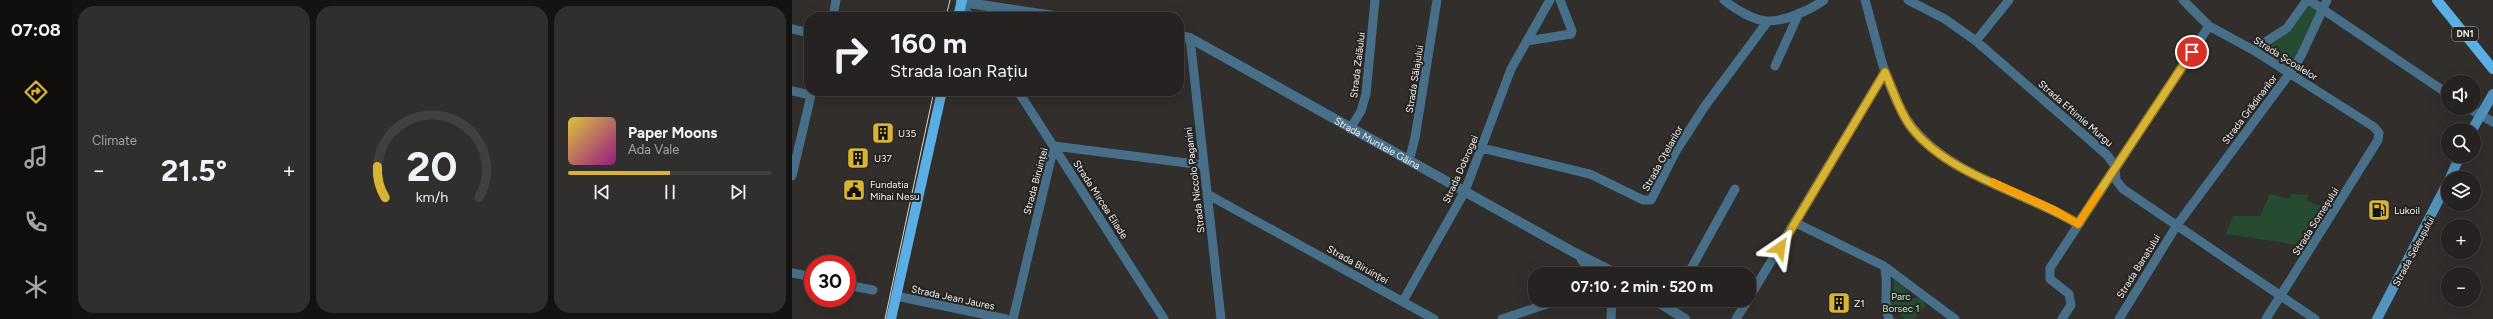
<!DOCTYPE html>
<html lang="en">
<head>
<meta charset="utf-8">
<style>
	body { margin:0; font-family:Figtree,sans-serif; background:#312f2e; color:#f1f3f6; height:100vh; display:flex; flex-direction:column; font-size:15px; white-space:nowrap }
	* { box-sizing:border-box; margin:0 }
	p { font-size:13px; color:#a3a4a5 }
	.icon { flex:none; width:22px; height:22px; fill:none; stroke:currentColor; stroke-width:2; stroke-linecap:round; stroke-linejoin:round }
	.map { position:relative; flex:1; overflow:hidden }
	.side { display:flex; flex-direction:column; gap:6px; padding:6px; background:#141312; width:720px }
	.side>* { flex:none }
	.top-card { position:absolute; left:12px; top:12px; width:380px; height:84px; border-radius:16px; box-shadow:0 4px 16px #0002,0 0 0 1px #423f3f; background:#252221; color:#f1f3f6; overflow:hidden }
	.buttons { position:absolute; left:1649px; top:75px; display:grid; gap:8px }
	.buttons a { display:grid; place-items:center; width:40px; height:40px; border-radius:50%; background:#252221; box-shadow:0 4px 16px #0002,0 0 0 1px #423f3f; font-size:20px }
	.speed { position:absolute; left:12px; top:255px; display:flex; gap:8px; font-size:20px; font-weight:700; text-align:center }
	.speed>* { display:grid; place-content:center; width:52px; height:52px; border-radius:50%; background:#252221; box-shadow:0 4px 16px #0002,0 0 0 1px #423f3f; line-height:1 }
	.speed .limit { border:6px solid #d22; background:#fff; color:#111 }
	.pin { position:absolute; display:grid; place-items:center; width:34px; height:34px; color:#fff; margin:-17px; border:2px solid #fff; border-radius:50%; box-shadow:0 1px 4px #0007 }
	.me { position:absolute; width:44px; margin:-22px; rotate:32deg; stroke-linejoin:round; filter:drop-shadow(0 0 3px #0008) }
	.turn { display:flex; align-items:center; gap:14px; height:84px; padding:0 20px; font-size:18px }
	.turn .icon { width:52px; height:52px; stroke-width:2.5 }
	.turn b { display:block; font-size:28px; line-height:34px }
	.big { font-size:30px; font-weight:700; line-height:1.1 }
	.side .widget { flex:1; display:flex; flex-direction:column; justify-content:center; gap:6px; min-width:0; padding:0 14px; border-radius:16px; background:#312f2e }
	.side .dial { align-items:center; gap:0 }
	.dial svg { height:104px; overflow:visible; fill:none; stroke:#423f3f; stroke-width:7; stroke-linecap:round; text-anchor:middle }
	.dial text { fill:#f1f3f6; stroke:none }
	.song { display:flex; align-items:center; gap:12px }
	.cover { width:48px; height:48px; border-radius:6px; background:linear-gradient(135deg,hsl(50 70% 55%),hsl(310 70% 35%)) }
	.played { height:4px; border-radius:2px; background:linear-gradient(90deg,#d9b334 50%,#423f3f 50%) }
	.keys { display:flex; justify-content:space-around; direction:ltr }
	.heat { display:flex; justify-content:space-between; align-items:center; font-size:22px; direction:ltr }
	.side .tiles { flex:1; display:grid; gap:6px; grid-template-columns:repeat(3,1fr) }
	.trip { position:absolute; left:736px; top:267px; width:228px; height:40px; border-radius:16px; background:#252221; box-shadow:0 4px 16px #0002,0 0 0 1px #423f3f; font-weight:700; line-height:40px; text-align:center }
	main { display:flex; flex:1; min-height:0 }
	.menu { display:flex; flex-direction:column; width:72px; justify-content:space-around; align-items:center; background:#0f0e0d; color:#a3a4a5 }
	.menu .icon { width:28px; height:28px }
	.menu .active { color:#d9b334 }
	.menu b { font-size:18px; color:#f1f3f6 }
	.map>svg:first-child { display:block }
</style>
</head>
<body>
<main>
<nav class="menu">
<b>07:08</b>
<svg class="icon active" aria-label="directions" viewBox="0 0 24 24"><path d="M12 3l9 9-9 9-9-9zM9 14v-3h6M13 9l2 2-2 2"/></svg>
<svg class="icon" aria-label="music" viewBox="0 0 24 24"><path d="M9 18V5l10-2v13"/><circle cx="6" cy="18" r="3"/><circle cx="16" cy="16" r="3"/></svg>
<svg class="icon" aria-label="phone" viewBox="0 0 24 24"><path d="M5 4h4l2 5-3 2q2 4 5 5l2-3 5 2v4C11 20 4 13 5 4z"/></svg>
<svg class="icon" aria-label="climate" viewBox="0 0 24 24"><path d="M12 3v18M4 7l16 10M4 17L20 7"/></svg>
</nav>
<section class="side">
<div class="tiles">
<div class="widget"><p>Climate</p>
<div class="heat"><a>−</a><b class="big">21.5°</b><a>+</a></div>
</div>
<div class="widget dial"><svg viewBox="0 0 100 80">
<path d="M14 69A42 42 0 1 1 86 69"/>
<path d="M14 69A42 42 0 0 1 8 45" stroke="#d9b334"/>
<text x="50" y="56" font-size="32" font-weight="700">20</text>
<text x="50" y="72" font-size="11">km/h</text>
</svg></div>
<div class="widget">
<div class="song"><i class="cover"></i><div><b>Paper Moons</b><p>Ada Vale</p></div></div>
<div class="played"></div>
<div class="keys"><svg class="icon" aria-label="previous" viewBox="0 0 24 24"><path d="M18 5L8 12l10 7zM5 5v14"/></svg><svg class="icon" aria-label="pause" viewBox="0 0 24 24"><path d="M8 5v14M16 5v14"/></svg><svg class="icon" aria-label="next" viewBox="0 0 24 24"><path d="M6 5l10 7-10 7zM19 5v14"/></svg></div>
</div>
</div>
</section>
<div class="map">
<svg width="1701" height="319" viewBox="0 0 1701 319">
	<rect width="100%" height="100%" fill="#312e2c"/>
	<path fill="#274a32" d="M1515 0 1532 10 1498 73 1461 50 1481 39Z
		M1478 194 1497 199 1500 194 1516 195 1515 201 1529 206 1505 245 1434 234 1441 216H1468Z
		M1100 277 1113 286 1120 299 1126 297 1132 300 1133 307 1121 319H1113L1098 305 1102 284Z"/>
	<g fill="none" stroke-linecap="round" stroke-linejoin="round">
		<path stroke="#486f89" stroke-width="9" d="M932 0C941 8 964 22 977 21 994 21 1018 10 1032 0
			M1073 0C1083 34 1090 72 1106 104 1139 173 1225 187 1286 224
			M1116 0 1153 19 1184 41 1315 155 1323 166 1324 180 1331 189 1523 319
			M1391 0 1417 26 1461 50 1582 127 1587 133 1586 140 1474 319
			M1517 0 1656 94
			M169 2 178 17
			M41 17 44 0
			M0 29 17 33
			M398 38 429 319
			M735 41 779 34 780 31 768 0
			M1184 41 1217 0
			M1461 50 1495 28 1515 0
			M983 66 1007 13
			M0 91 19 95
			M226 91 372 319
			M1676 108 1701 122
			M558 129 569 111 574 94 583 0
			M690 148 798 174 851 200H859L884 151 913 106 976 21
			M617 161 623 138 645 0
			M0 176 20 91
			M415 194 642 319
			M1004 223 1092 266 1163 319
			M1092 266C1098 285 1090 301 1097 319
			M0 273 21 277
			M896 274 943 189
			M55 285 81 290
			M104 296 214 319
			M957 298 1093 72
			M611 301 673 191 719 69 758 0
			M877 309 882 300
			M221 319 262 146 411 165
			M710 319 767 300
			M819 319 820 300
			M944 319 956 300
			M1270 319 1279 305 1277 294 1258 279V268L1417 26
			M1327 319 1385 225 1498 73 1509 56 1535 0"/>
		<g stroke="#486f89" stroke-width="10">
			<path d="M169 2 269 17"/>
			<path id="s1" d="M387 36 398 38 783 253 821 272"/>
			<path d="M790 260 805 274"/>
			<path d="M863 300 893 319"/>
		</g>
		<path stroke="#5393bd" stroke-width="10" d="M1680 130 1701 94
			M1658 178 1668 156
			M1585 319 1656 182"/>
		<path stroke="#59afe4" stroke-width="10" d="M1645 0 1701 69
			M166 17 170 0
			M99 319 150 91"/>
		<path stroke="#d7d5d4" stroke-width="1" d="M154 17 158 0
			M93 319 142 91"/>
	</g>
	<g fill="none" stroke-linecap="round" stroke-linejoin="round">
		<g stroke="#8d7422" stroke-width="10">
			<path id="route" d="M988 248 1093 72C1101 90 1107 111 1119 127 1157 176 1234 192 1286 224L1400 52"/>
		</g>
		<use href="#route" stroke="#d9b334" stroke-width="7"/>
		<path stroke="#f59e0b" stroke-width="7" d="M1201 182 1263 210 1286 224 1307 192"/>
	</g>
	<defs>
		<g id="building-square" transform="scale(1.15)"><rect x="-9" y="-9" width="18" height="18" rx="4" fill="#d9b334" stroke="#272422"/><path d="M-4-6H4V6H1V3H-1V6H-4ZM-2.5-4.3h1.7v1.8h-1.7ZM.8-4.3h1.7v1.8H.8ZM-2.5-1h1.7V.8h-1.7ZM.8-1h1.7V.8H.8Z" fill="#111"/></g>
		<g id="civic-square" transform="scale(1.15)"><rect x="-9" y="-9" width="18" height="18" rx="4" fill="#d9b334" stroke="#272422"/><path d="M-.6-6.5H3V-4.5H.6V-3L4-1V1h2V6H-6V1h2V-1L-.6-3ZM-1.2 2.5V6h2.4V2.5Z" fill="#111"/></g>
		<g id="fuel-square" transform="scale(1.15)"><rect x="-9" y="-9" width="18" height="18" rx="4" fill="#d9b334" stroke="#272422"/><path d="M-5.5-6h7V0h2V4h1.3V-2.5L3-4.5l.8-.8L6-3V5H2.5V1h-1V6h-7ZM-4.2-4.7v3.2H.2V-4.7Z" fill="#111"/></g>
	</defs>
	<g fill-rule="evenodd">
		<use href="#building-square" x="91" y="133"/>
		<use href="#building-square" x="66" y="158"/>
		<use href="#civic-square" x="62" y="190"/>
		<use href="#fuel-square" x="1587" y="210"/>
		<use href="#building-square" x="1047" y="303"/>
	</g>
	<g text-anchor="middle" stroke-width="4" stroke-linejoin="round" paint-order="stroke">
		<rect fill="#272422" stroke="#b4b1b0" stroke-width="1" x="1660" y="27" width="26" height="14" rx="3"/>
		<g font-size="9" font-weight="bold" fill="#f0eeed">
			<text x="1673" y="37">DN1</text>
		</g>
		<g font-size="10" fill="#f0eeed" stroke="#272422">
			<text transform="translate(1494 58) rotate(32)" y="4">Strada Școalelor</text>
			<text transform="translate(565 65) rotate(-83)" y="4">Strada Zalăului</text>
			<text transform="translate(622 79) rotate(-81)" y="4">Strada Sălajului</text>
			<text transform="translate(1457 109) rotate(-53)" y="4">Strada Grădinarilor</text>
			<text transform="translate(1284 113) rotate(41)" y="4">Strada Eftimie Murgu</text>
			<text dy="4" stroke="none"><textPath href="#s1" startOffset="226">Strada Muntele Găina</textPath></text>
			<text transform="translate(870 158) rotate(-61)" y="4">Strada Oțelarilor</text>
			<text transform="translate(668 169) rotate(-66)" y="4">Strada Dobrogei</text>
			<text transform="translate(402 180) rotate(-97)" y="4">Strada Niccolo Paganini</text>
			<text transform="translate(243 181) rotate(-75)" y="4">Strada Biruinței</text>
			<text transform="translate(309 199) rotate(57)" y="4">Strada Mircea Eliade</text>
			<text transform="translate(1523 221) rotate(-58)" y="4">Strada Someșului</text>
			<text transform="translate(1621 251) rotate(-62)" y="4">Strada Seleușului</text>
			<text transform="translate(566 264) rotate(29)" y="4">Strada Biruinței</text>
			<text transform="translate(1346 266) rotate(-58)" y="4">Strada Banatului</text>
			<text transform="translate(161 297) rotate(12)" y="4">Strada Jean Jaures</text>
		</g>
		<g font-size="10" fill="#f0eeed" stroke="#272422" text-anchor="start">
			<text x="106" y="137">U35</text>
			<text x="82" y="162">U37</text>
			<text x="78" y="188">Fundatia<tspan x="78" dy="12">Mihai Nesu</tspan></text>
			<text x="1602" y="214">Lukoil</text>
			<text x="1062" y="307">Z1</text>
		</g>
		<g font-size="10" fill="#a9f3be" stroke="#272422">
			<text x="1109" y="300">Parc<tspan x="1109" dy="12">Borsec 1</tspan></text>
		</g>
	</g>
</svg>
<div class="buttons">
<a><svg class="icon" aria-label="sound" viewBox="0 0 24 24"><path d="M4 9h4l5-4v14l-5-4H4zM17 9q2 3 0 6"/></svg></a>
<a><svg class="icon" aria-label="search" viewBox="0 0 24 24"><circle cx="10" cy="10" r="6"/><path d="M15 15l6 6"/></svg></a>
<a><svg class="icon" aria-label="layers" viewBox="0 0 24 24"><path d="M12 4l9 5-9 5-9-5zM3 14l9 5 9-5"/></svg></a>
<a>+</a>
<a>−</a>
</div>
<div class="speed"><div class="limit">30</div></div>
<div class="pin" style="left:1400px;top:52px;background:#d93025"><svg class="icon" aria-label="arrive" viewBox="0 0 24 24"><path d="M6 21V4h12l-3 4 3 4H6"/></svg></div>
<svg class="me" style="left:988px;top:248px" viewBox="-20 -20 40 40"><path d="M0-17L14 15 0 8-14 15z" fill="#d9b334" stroke="#fff" stroke-width="4"/></svg>
<div class="trip">07:10 · 2 min · 520 m</div>
<div class="top-card">
<div class="turn"><svg class="icon" aria-label="right" viewBox="0 0 24 24"><path d="M7 20v-9h11M14 6l5 5-5 5"/></svg><div><b>160 m</b>Strada Ioan Rațiu</div></div>
</div>
</div>
</main>
</body>
</html>
